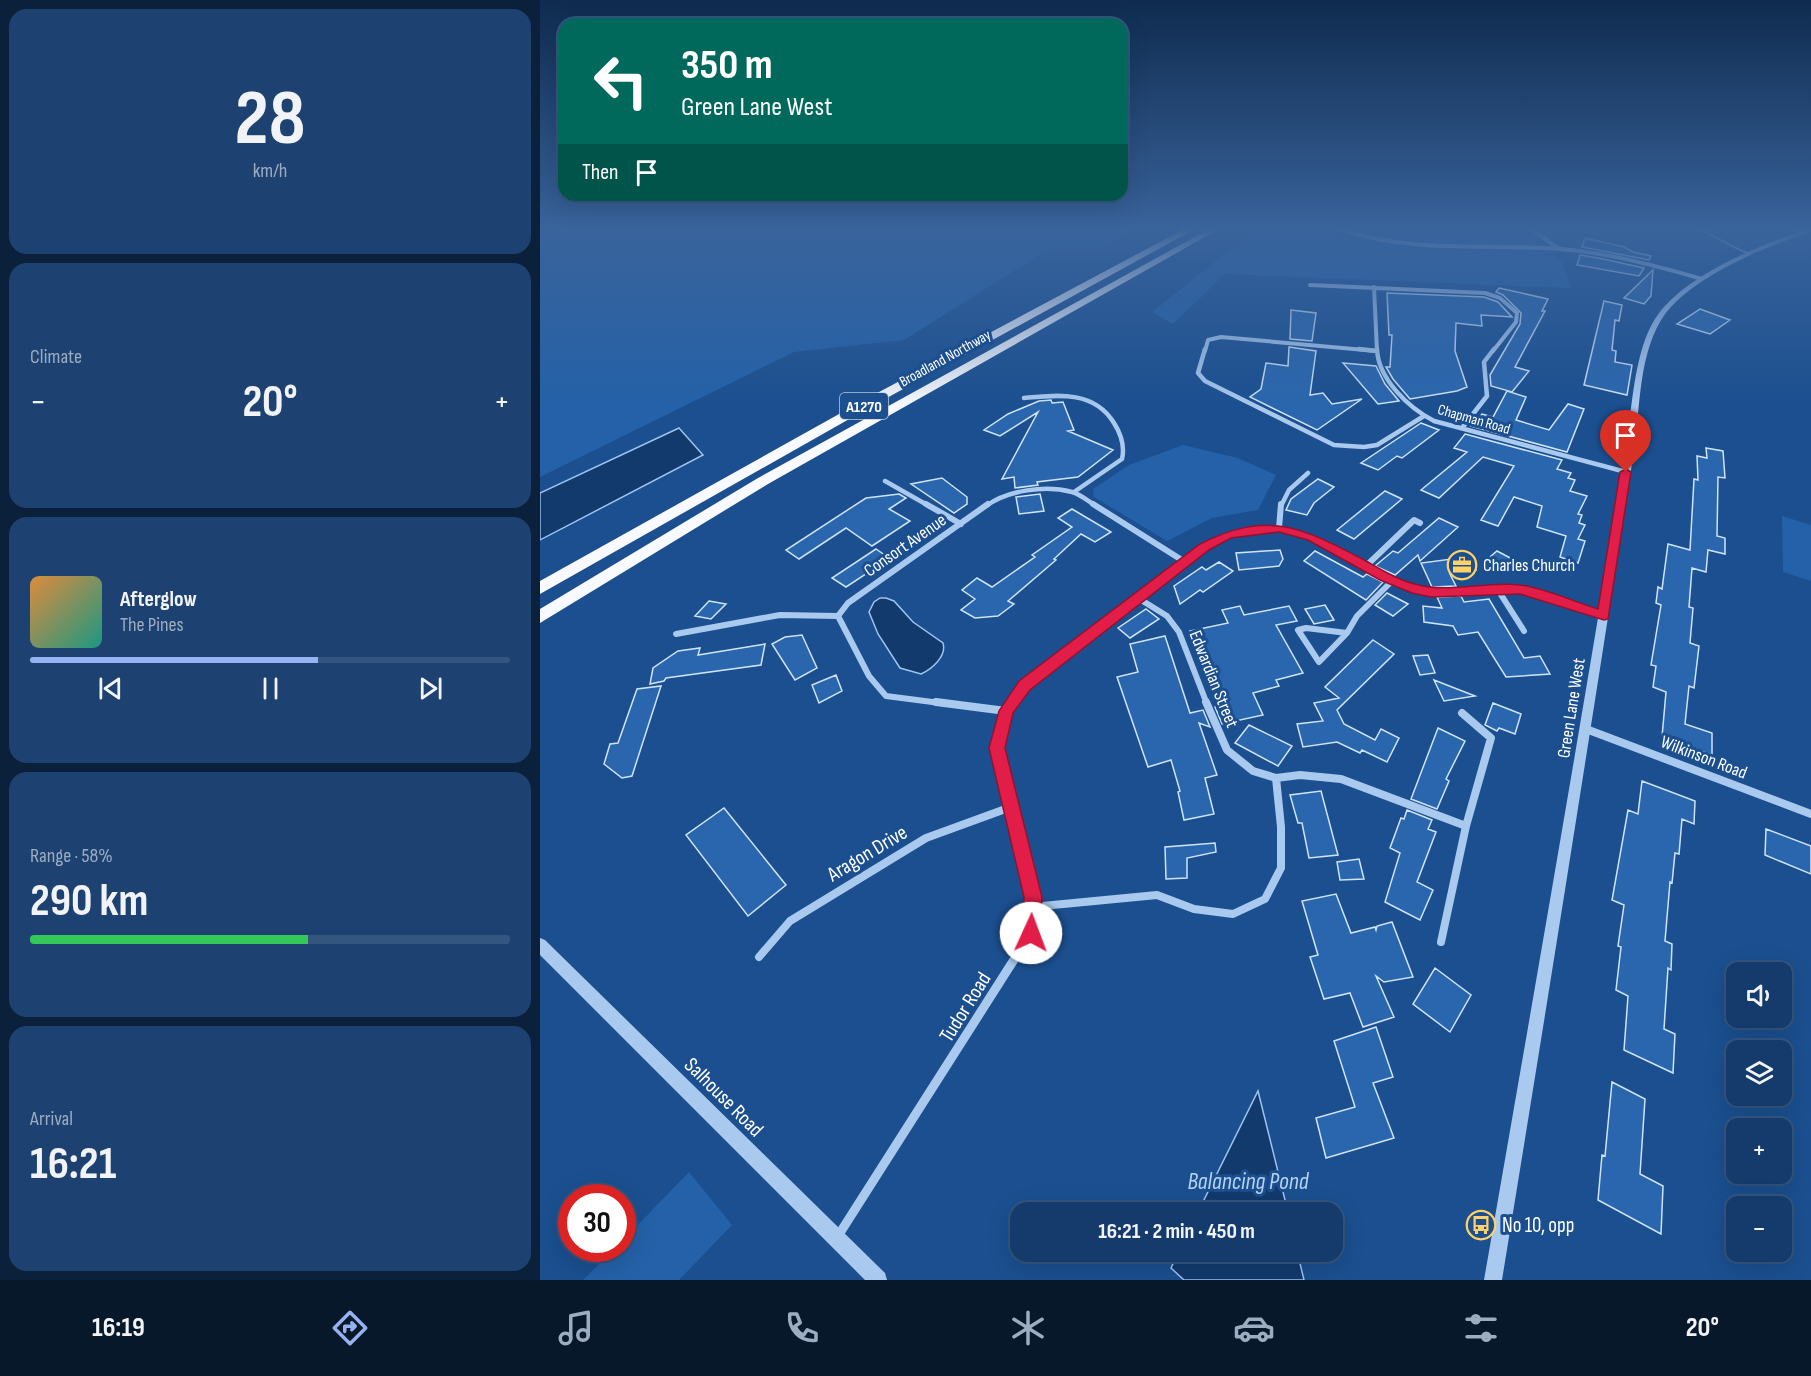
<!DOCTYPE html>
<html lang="en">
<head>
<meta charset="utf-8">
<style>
	body { margin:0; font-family:"Sofia Sans Condensed",sans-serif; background:#1d4271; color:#f1f3f6; height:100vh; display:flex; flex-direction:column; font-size:22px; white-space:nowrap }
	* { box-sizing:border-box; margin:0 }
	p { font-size:20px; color:#9dadc1 }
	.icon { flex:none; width:33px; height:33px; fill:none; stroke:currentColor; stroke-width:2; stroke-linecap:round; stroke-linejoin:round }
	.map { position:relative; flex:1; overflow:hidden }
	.drawer { display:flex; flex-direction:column; gap:9px; padding:9px; background:#0b203b; width:540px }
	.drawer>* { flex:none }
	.hud { position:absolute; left:18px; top:18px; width:570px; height:183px; border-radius:18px; box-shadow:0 6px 24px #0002,0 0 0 2px #33557e; background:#00695c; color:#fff; overflow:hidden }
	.tools { position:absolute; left:1186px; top:962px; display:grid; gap:12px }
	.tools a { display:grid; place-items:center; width:66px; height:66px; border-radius:12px; background:#143b6b; box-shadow:0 6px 24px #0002,0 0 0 2px #33557e; font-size:30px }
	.speed { position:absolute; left:18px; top:1184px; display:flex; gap:12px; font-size:30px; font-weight:700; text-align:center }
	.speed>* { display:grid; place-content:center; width:78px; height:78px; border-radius:50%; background:#143b6b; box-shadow:0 6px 24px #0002,0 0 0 2px #33557e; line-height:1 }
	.speed .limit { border:9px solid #d22; background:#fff; color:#111 }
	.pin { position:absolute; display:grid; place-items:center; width:51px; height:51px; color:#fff; margin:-62px -26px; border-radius:50% 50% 50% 0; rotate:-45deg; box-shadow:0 0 6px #0007 }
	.pin .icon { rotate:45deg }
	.me { position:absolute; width:66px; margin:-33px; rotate:2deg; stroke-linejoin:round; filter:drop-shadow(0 0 4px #0008) }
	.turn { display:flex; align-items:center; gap:21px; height:126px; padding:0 24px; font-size:27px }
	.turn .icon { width:78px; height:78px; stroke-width:2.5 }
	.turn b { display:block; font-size:42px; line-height:51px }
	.then { display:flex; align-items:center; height:57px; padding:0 24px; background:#0003; gap:12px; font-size:22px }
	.big { font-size:45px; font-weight:700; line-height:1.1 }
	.drawer .tile { flex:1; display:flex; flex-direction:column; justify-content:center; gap:9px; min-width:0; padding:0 21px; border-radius:18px; background:#1d4271 }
	.drawer .dial { align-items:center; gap:0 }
	.dial b { font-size:78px; line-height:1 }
	.song { display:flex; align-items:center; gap:18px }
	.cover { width:72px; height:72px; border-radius:9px; background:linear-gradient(135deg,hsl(30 70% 55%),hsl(170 70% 35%)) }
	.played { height:6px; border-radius:3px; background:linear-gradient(90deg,#95b2f1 60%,#33557e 60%) }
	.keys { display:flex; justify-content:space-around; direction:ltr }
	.heat { display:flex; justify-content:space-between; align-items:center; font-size:33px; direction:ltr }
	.charge { height:9px; border-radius:4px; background:linear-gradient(90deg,#34c759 58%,#33557e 0) }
	.trip { position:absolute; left:470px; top:1202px; width:333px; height:60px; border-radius:18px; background:#143b6b; box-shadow:0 6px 24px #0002,0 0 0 2px #33557e; font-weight:700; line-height:60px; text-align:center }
	.tabs { display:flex; height:96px; justify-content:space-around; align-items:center; background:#08182b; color:#9dadc1 }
	.tabs .icon { width:42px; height:42px }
	.tabs .current { color:#95b2f1 }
	.tabs b { font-size:27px; color:#f1f3f6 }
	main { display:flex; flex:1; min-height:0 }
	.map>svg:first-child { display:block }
</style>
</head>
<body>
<main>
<section class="drawer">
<div class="tile dial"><b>28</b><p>km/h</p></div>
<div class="tile"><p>Climate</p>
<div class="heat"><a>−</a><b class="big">20°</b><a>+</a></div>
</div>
<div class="tile">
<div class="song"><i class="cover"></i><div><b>Afterglow</b><p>The Pines</p></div></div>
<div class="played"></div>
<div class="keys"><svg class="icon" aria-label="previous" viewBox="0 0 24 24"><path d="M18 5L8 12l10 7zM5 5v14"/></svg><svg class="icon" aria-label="pause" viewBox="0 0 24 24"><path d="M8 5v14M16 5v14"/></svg><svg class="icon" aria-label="next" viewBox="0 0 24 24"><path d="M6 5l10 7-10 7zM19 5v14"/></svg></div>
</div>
<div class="tile"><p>Range · 58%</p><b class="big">290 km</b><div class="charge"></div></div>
<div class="tile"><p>Arrival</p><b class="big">16:21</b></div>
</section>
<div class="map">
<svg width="1271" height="1280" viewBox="0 0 1271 1280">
	<rect width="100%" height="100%" fill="#1b4f8f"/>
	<path fill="#2461a8" d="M0 229H597L560 248 509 249 364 340 254 352 0 477Z
		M724 229C737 229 750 228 762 229 803 234 819 253 862 231L858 229H974L999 240 1022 262 1031 288 685 274 633 324 612 312 686 253Z
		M643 445 698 458 736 475 718 510 672 518 627 541 554 497 553 489 589 465Z
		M1242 516 1271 525V581L1243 572Z
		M149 1172 192 1225 139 1280H43L75 1248H82L83 1240Z"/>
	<path fill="#123a6d" stroke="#9cc4f0" stroke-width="1.5" d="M139 428 163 455 0 540V493Z
		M340 598H346L354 601 373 622 403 643C407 656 392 669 381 674L360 668 338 634 329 612 334 602Z
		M718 1091 748 1212H658Z
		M639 1251H757L764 1280H644L631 1268Z"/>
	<path fill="#2a66ad" stroke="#cfe3fa" stroke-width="1.5" d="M1045 238 1084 247 1093 252 1111 256 1109 260 1042 247Z
		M1040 255 1063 259 1104 268 1099 276 1037 265Z
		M1113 270 1111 296 1104 304 1084 298Z
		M959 288 1008 299 1002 311H1005L975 367 989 371 972 392 951 386 950 375 980 324 981 313 963 295 956 292Z
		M847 293 944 297 958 302 972 317 941 315 942 326 916 323 915 351 927 387 917 391 870 399 853 379 846 367H850L852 335H849Z
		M1064 301 1082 305 1079 321 1075 320 1072 350 1076 351 1075 362 1092 365 1087 395 1044 385Z
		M1160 309 1190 320 1170 334 1137 324Z
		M751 310 776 313 772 341 750 339Z
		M749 347 776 351 770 395 783 393 792 404 822 399 777 430 710 397 721 389 726 363 748 366Z
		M803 363 836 366 845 384 859 401 838 404Z
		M967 391 986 397 976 420 1009 430 1028 404 1044 409 1027 452 931 426 942 414 953 417Z
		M511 400 512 403 523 402 534 430 528 431 573 450 538 477 497 482 498 485 475 488 474 477 462 479 498 412 460 436 444 430 468 414 499 401Z
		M881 423 899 430 862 458 857 456 838 470 821 463Z
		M925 434 1022 460 1017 469 1031 473 1028 478 1035 480 1030 491 1047 496 1038 514 1042 515 1039 523 1045 525 1038 539 1045 541 1038 563 1020 557 1026 536 997 527 1002 506 974 497 958 526 941 520 974 466 943 457 899 498 881 490 927 452 914 448Z
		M1166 448 1183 451 1185 478 1178 477 1177 536 1185 538V554L1168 550 1166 572 1152 568 1149 607 1153 608 1150 643 1159 646 1154 688 1149 686 1145 724 1172 733V755L1122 737 1126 692 1113 687 1116 666 1111 665 1121 605 1116 603 1118 587 1122 589 1128 544 1150 550 1154 479 1158 480 1157 456 1167 458Z
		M402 478 427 497V504L414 513 371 484Z
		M778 479 794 487 774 503 767 515 746 510 751 499Z
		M845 491 862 499 814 539 797 530Z
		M359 494 366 498 349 509 370 521 332 546 306 528 259 559 246 550 326 498Z
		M500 494 504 511 479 514 476 497Z
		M532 509 571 532 555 542 541 534 514 559 516 560 468 601 474 604 458 616 435 618 421 610 435 599 422 590 437 578 452 587 495 557 492 555 532 527 518 518Z
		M899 518 918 527 880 561 878 555 855 575 835 566 853 551 858 553Z
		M336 549 349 558 329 572 306 587 292 578Z
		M740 550 743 559 739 566 699 570 696 553Z
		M775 551 823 577 827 574 843 582 826 600 764 561Z
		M957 551 978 562 965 573 944 562Z
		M927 557 936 570 910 574 916 586 892 587 881 563Z
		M679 562 693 571 663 592 660 590 640 604 634 586 662 567 666 570Z
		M847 593 868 604 853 616 835 605Z
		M921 596 924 602 949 599 984 658 1000 656 1010 674 966 677 938 632 918 635 913 626 884 622 883 606 902 608 897 597Z
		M169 601 186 604 171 619 155 616Z
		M785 605 794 620 774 624 765 609Z
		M700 606 704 615 749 606 757 621 736 625 763 673 736 680 739 686 713 693 723 715 682 724 675 707 678 706 650 631 688 623 682 610Z
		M606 609 619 619 590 638 578 628Z
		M262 635 277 668 255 680 232 644 245 637Z
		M625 636 650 713 663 710 670 727 659 723 677 775 665 778 674 814 644 820 638 792 640 791 631 760 608 767 577 677 598 672 590 644Z
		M833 640 854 654 797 710 804 724 835 740 841 729 859 738 847 762 822 750 820 753 797 742 763 747 757 724 783 721 774 703 799 698 785 687Z
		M225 644 221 665 126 678 124 681 110 684 113 668 138 651 160 648 158 655Z
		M888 655 895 673 880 675 873 656Z
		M296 675 302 691 279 703 272 685Z
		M894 680 935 696 904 701Z
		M121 686 92 776 82 778 64 764 70 744 78 743 97 689Z
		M953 703 981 714 975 734 959 728 957 731 945 725Z
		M709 725 752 746 738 766 695 743Z
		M898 728 925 741 906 779 909 781 897 809 871 799Z
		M1102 781 1155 801 1154 824 1142 819 1139 854 1135 853 1132 883 1130 882 1125 941 1132 944 1131 970 1128 968 1124 1029 1135 1034 1133 1073 1084 1050 1088 996 1076 990 1081 947 1078 946 1084 905 1072 900 1088 810 1098 814Z
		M781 791 798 855 769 858 762 823H758L750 795Z
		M184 808 246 885 208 916 146 835Z
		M867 810 892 820 888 829 896 832 877 882 893 890 880 920 845 902 860 853 850 848 861 818 864 819Z
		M1226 829 1271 846V874L1225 855Z
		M675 843 676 852 647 858V878L626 879 625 847Z
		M819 859 824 879 800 880 797 862Z
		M796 894 811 933 835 927 836 930 837 926 852 922 873 977 844 982 836 976 854 1017 823 1027 810 993 784 999 770 957 778 955 762 901Z
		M895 968 931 995 910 1032 873 1004Z
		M836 1027 853 1077 833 1083 854 1138 786 1158 776 1118 815 1107 794 1041Z
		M1072 1082 1105 1099 1100 1174 1123 1186 1121 1234 1058 1200 1062 1155 1065 1156Z"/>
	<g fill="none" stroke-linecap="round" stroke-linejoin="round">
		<path stroke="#a9c9ee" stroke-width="2" d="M1159 229C1177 237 1191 247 1210 254"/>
		<path stroke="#a9c9ee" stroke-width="4" d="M799 229C869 252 933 245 1004 248 1058 250 1110 264 1162 279
			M991 229 1018 248
			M1258 229 1264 231
			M770 285 945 293 960 298 977 313 976 322 953 351
			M834 287 837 351
			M665 351 668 340 681 337 836 351"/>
		<path stroke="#a9c9ee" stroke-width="4.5" d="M665 349 658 373 665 381 794 445 824 447 837 445 884 416
			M819 349 837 351
			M837 349C838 379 869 408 894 421L1086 472
			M484 398C517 395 554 390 574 423 581 434 585 446 582 459L534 492
			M922 428 947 396 944 362 954 349
			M345 481 389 506
			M446 506C468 490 505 485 532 492 540 494 548 501 556 506
			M741 506 749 490 768 473"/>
		<path stroke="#a9c9ee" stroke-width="6" d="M386 504 421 524
			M553 504 645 562
			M739 528 741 504
			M825 567 874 520 880 523
			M958 590 984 631
			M598 598 627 616 639 632 667 704
			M766 628 807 633 779 662 758 630Z
			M807 633 817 616 853 580
			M136 634 240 615 298 616
			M408 704 346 696 329 676 298 616 308 603 448 504
			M471 704 484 686 664 547 688 535 739 528 772 538 844 577 872 588 891 592 980 589 1064 615"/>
		<path stroke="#a9c9ee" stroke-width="8" d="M396 702 466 711
			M472 702 466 711 457 749 493 897 491 933 476 957
			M666 702 687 750 713 771 736 778 760 775 801 779 926 826
			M1046 729 1271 814
			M492 907 617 895 654 909 693 914 725 899 741 868V827L736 778
			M901 942 926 826 951 738 922 713
			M219 957 250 921 386 838 471 807"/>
		<path stroke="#a9c9ee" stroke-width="9" d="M298 1236 477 955"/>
		<path fill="#a9c9ee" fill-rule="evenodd" d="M1268 229H1271V232C1226 246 1143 280 1120 322 1101 355 1100 398 1096 435 1090 479 1083 523 1076 566 1039 804 1001 1042 962 1280H944C986 1039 1028 799 1068 558 1075 516 1082 474 1088 431 1093 397 1096 349 1115 319 1142 276 1221 244 1268 229Z
			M0 938 5 940 345 1273 347 1280H325L0 955Z"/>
		<path fill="#f8faff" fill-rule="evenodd" d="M644 229H655L334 405 0 594V581L326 399Z
			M669 229H679L228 484 0 623V609L218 478Z"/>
	</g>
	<linearGradient id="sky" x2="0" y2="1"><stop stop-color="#0f2b4f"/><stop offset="0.56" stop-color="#39639b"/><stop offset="1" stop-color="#39639b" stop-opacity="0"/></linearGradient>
	<rect width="1271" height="408" fill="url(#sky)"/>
	<path fill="#e11d48" stroke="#92132f" stroke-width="1.5" d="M1086 469 1091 472 1068 619 1064 620 980 594 891 597 872 593 840 580 768 540 739 532 691 538 669 550 490 690 473 713 465 748 502 897 500 933 498 940 491 942 485 940 482 933 484 897 449 748 459 711 479 681 660 544C729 509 763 528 826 561 842 570 858 580 875 584 909 594 945 581 980 585 1002 587 1035 602 1058 609L1080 472Z"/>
	<defs>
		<g id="office-ring" transform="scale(1.5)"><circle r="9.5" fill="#1b4f8f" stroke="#ffd166" stroke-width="1.5"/><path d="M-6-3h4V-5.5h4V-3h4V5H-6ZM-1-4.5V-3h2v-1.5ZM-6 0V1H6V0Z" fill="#ffd166"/></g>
		<g id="bus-ring" transform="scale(1.5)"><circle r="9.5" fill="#1b4f8f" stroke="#ffd166" stroke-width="1.5"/><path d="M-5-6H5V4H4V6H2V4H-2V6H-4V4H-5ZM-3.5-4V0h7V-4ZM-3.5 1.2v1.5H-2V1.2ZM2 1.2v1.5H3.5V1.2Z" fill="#ffd166"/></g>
	</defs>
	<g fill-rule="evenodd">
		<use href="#office-ring" x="922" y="565"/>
		<use href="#bus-ring" x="941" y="1225"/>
	</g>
	<g text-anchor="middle" stroke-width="6" stroke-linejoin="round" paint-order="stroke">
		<g font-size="15" fill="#fff" stroke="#1b4f8f">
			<text transform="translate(405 358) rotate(-29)" y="5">Broadland Northway</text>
			<text transform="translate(934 419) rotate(16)" y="5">Chapman Road</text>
		</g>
		<rect fill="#1b4f8f" stroke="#bbcadd" stroke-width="1.5" x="300" y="393" width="48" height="26" rx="4.5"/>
		<g font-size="16" font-weight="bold" fill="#fff">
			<text x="324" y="412">A1270</text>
		</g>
		<g font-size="18" fill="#fff" stroke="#1b4f8f">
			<text transform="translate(365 545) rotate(-35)" y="6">Consort Avenue</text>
			<text transform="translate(674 679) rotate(68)" y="6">Edwardian Street</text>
			<text transform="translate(1031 708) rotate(-81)" y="6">Green Lane West</text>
			<text transform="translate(1164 757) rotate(21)" y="6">Wilkinson Road</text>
		</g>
		<g font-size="18" fill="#fff" stroke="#1b4f8f" text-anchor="start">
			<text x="943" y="571">Charles Church</text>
		</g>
		<g font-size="21" fill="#fff" stroke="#1b4f8f">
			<text transform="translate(327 853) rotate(-31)" y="7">Aragon Drive</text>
			<text transform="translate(425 1007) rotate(-58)" y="7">Tudor Road</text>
			<text transform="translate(184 1097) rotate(45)" y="7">Salhouse Road</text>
		</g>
		<g font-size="21" fill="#fff" stroke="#1b4f8f" text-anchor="start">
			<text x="962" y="1232">No 10, opp</text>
		</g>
		<g font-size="24" font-style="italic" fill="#b5d3f5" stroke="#1b4f8f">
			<text x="708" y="1189">Balancing Pond</text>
		</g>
	</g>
</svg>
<div class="tools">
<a><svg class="icon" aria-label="sound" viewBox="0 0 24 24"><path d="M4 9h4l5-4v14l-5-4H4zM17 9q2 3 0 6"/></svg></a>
<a><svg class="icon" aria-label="layers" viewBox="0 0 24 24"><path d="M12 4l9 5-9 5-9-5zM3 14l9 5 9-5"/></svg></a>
<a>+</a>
<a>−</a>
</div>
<div class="speed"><div class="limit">30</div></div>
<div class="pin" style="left:1086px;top:472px;background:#d93025"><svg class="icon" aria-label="arrive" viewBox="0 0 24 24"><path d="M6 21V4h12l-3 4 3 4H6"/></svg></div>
<svg class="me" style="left:491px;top:933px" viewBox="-20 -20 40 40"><circle r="19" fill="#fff"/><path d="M0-13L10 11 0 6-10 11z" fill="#e11d48"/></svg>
<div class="trip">16:21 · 2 min · 450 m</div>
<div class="hud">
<div class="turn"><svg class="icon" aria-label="left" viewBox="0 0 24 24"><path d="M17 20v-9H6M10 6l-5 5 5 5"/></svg><div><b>350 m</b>Green Lane West</div></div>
<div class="then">Then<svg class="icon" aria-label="arrive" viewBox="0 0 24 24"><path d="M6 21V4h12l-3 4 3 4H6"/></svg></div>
</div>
</div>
</main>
<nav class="tabs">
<b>16:19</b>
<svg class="icon current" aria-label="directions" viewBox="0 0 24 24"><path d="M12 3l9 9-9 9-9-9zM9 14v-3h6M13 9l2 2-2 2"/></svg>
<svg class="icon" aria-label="music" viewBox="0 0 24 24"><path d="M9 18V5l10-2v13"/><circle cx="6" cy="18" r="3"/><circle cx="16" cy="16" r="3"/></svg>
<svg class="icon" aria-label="phone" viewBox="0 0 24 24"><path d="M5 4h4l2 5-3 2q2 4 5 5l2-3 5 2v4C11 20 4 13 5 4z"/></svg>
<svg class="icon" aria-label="climate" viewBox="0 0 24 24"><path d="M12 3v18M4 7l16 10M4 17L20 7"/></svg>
<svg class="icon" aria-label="car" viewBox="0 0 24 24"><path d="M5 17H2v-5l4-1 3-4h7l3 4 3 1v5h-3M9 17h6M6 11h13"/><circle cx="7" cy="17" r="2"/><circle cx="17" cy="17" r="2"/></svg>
<svg class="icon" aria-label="filters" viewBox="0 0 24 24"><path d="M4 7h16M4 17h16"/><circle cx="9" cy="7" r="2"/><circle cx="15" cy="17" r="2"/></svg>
<b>20°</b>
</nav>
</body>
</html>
